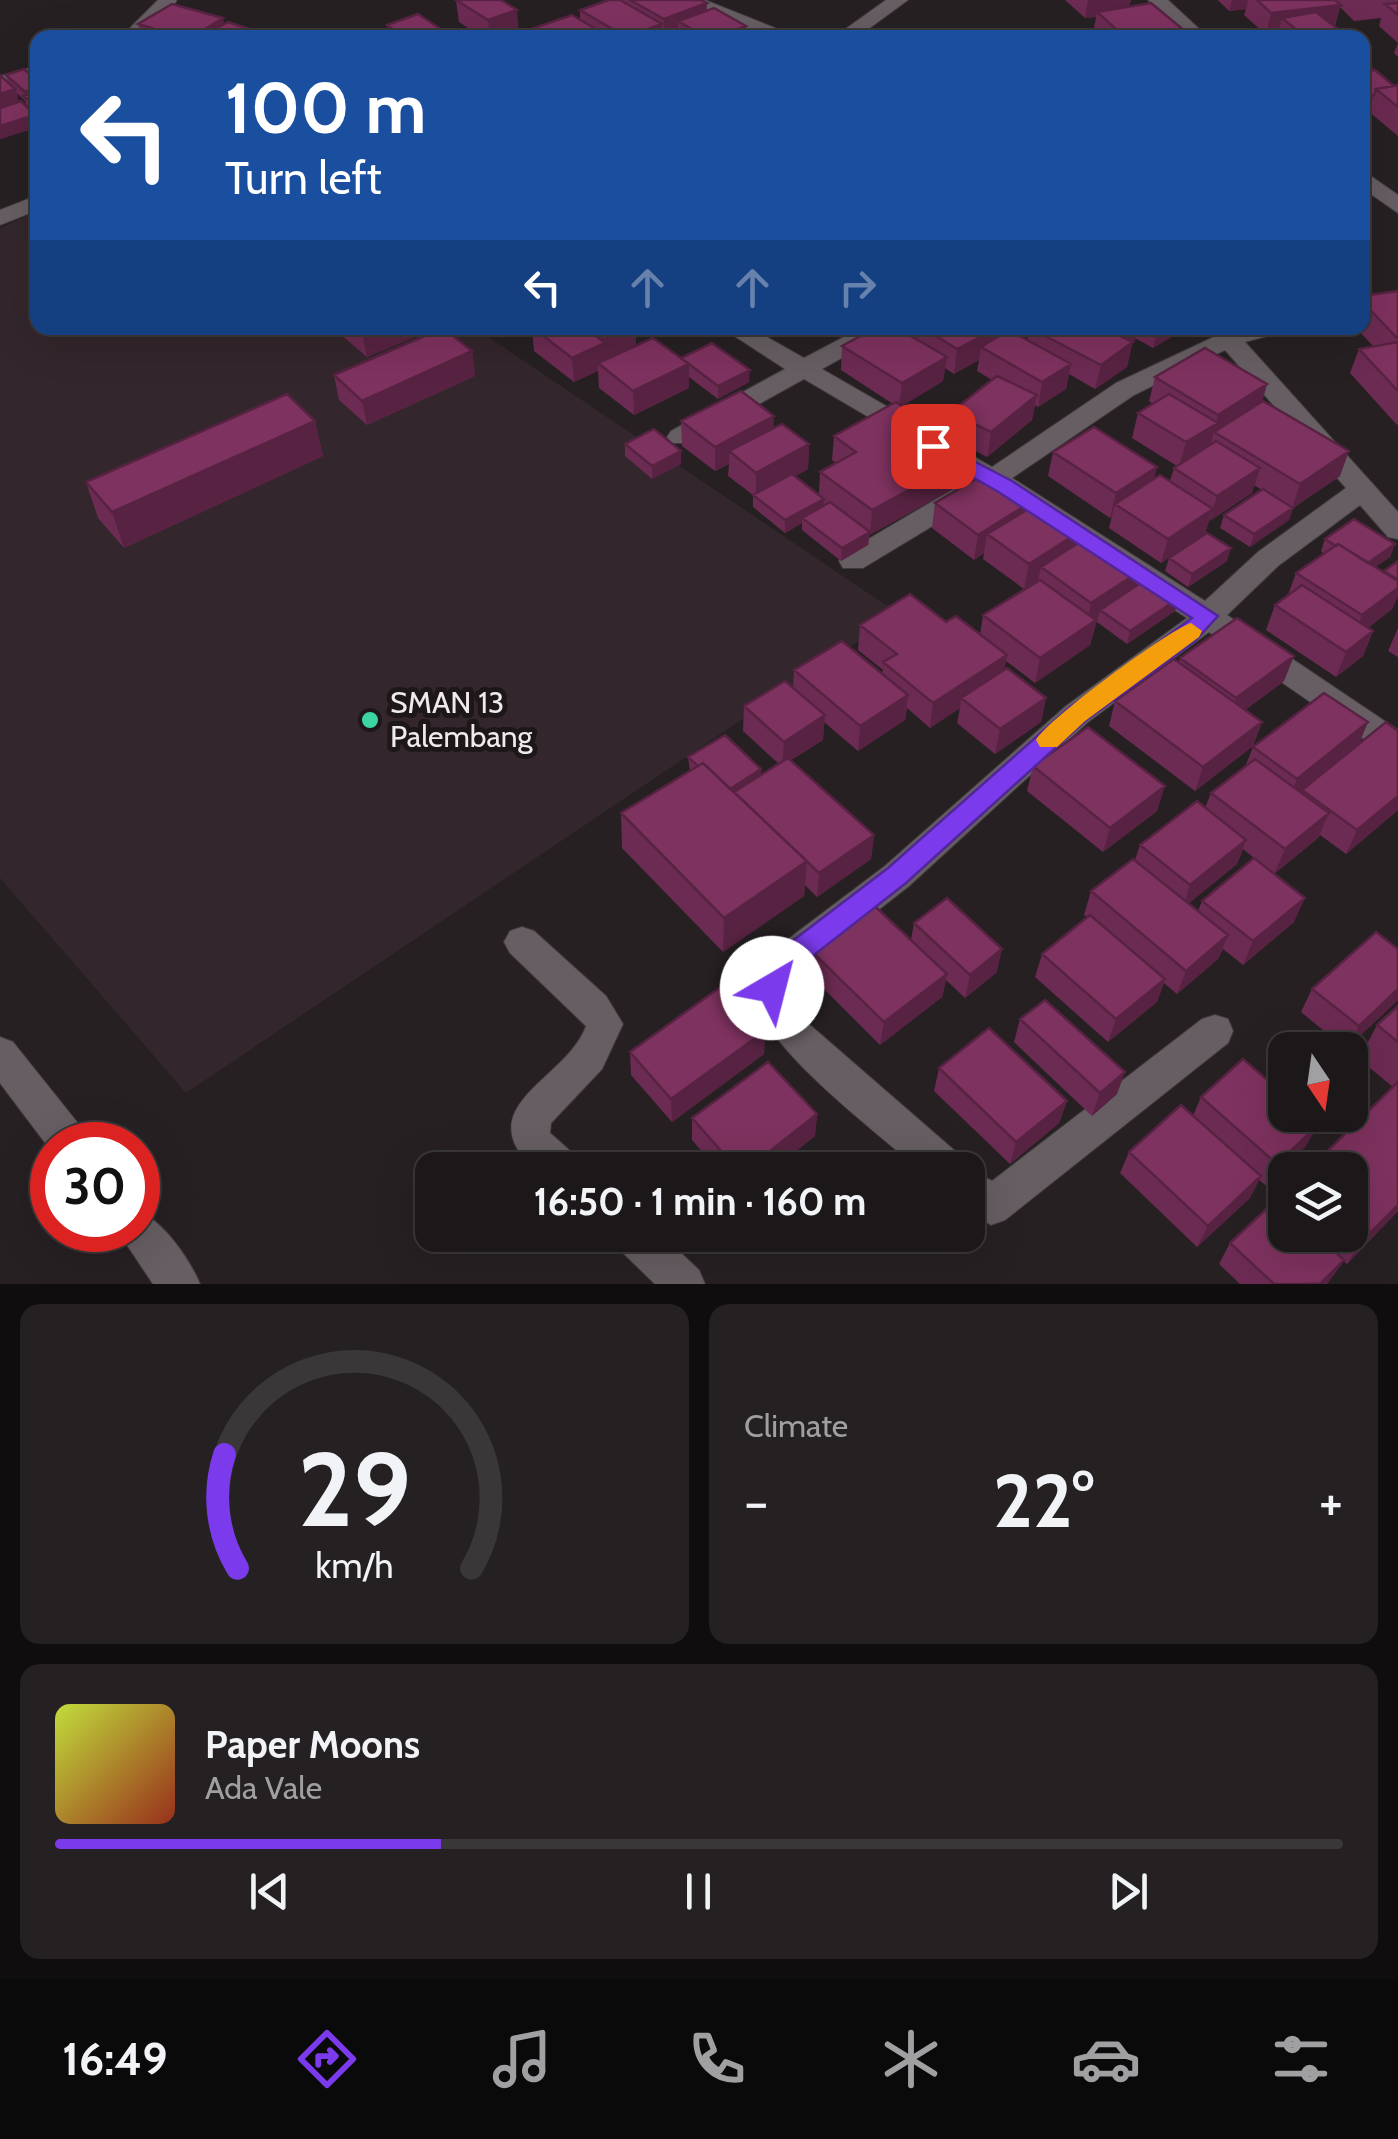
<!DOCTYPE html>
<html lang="en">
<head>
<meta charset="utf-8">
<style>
	body { margin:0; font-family:Cabin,sans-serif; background:#252123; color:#f1f3f6; height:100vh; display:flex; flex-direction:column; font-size:38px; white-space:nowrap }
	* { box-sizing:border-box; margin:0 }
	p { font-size:32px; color:#a0a0a2 }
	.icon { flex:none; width:55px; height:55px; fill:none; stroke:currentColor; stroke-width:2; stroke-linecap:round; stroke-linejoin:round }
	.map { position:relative; height:1284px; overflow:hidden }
	.sheet { display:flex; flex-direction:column; gap:20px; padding:20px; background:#0f0d0e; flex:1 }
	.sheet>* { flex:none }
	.banner { position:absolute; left:30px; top:30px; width:1340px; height:305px; border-radius:20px; box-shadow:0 10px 40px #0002,0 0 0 2px #3a3739; background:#1a4fa0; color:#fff; overflow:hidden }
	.needle { width:65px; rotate:167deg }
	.tools { position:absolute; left:1268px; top:1032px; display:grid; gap:20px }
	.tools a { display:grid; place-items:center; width:100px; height:100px; border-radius:20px; background:#1c181a; box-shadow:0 10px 40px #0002,0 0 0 2px #3a3739; font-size:50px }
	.speed { position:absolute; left:30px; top:1122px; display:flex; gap:20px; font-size:50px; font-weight:700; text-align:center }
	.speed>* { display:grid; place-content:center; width:130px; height:130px; border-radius:50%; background:#1c181a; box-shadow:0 10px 40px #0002,0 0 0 2px #3a3739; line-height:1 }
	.speed .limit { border:15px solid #d22; background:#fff; color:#111 }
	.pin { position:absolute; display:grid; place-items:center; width:85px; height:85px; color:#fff; margin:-42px; border-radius:20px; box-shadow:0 5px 15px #0006 }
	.me { position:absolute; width:110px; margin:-55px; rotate:37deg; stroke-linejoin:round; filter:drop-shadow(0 0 8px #0008) }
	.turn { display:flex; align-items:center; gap:35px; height:210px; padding:0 30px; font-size:45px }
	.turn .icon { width:130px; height:130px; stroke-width:2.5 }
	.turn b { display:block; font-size:70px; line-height:85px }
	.lanes { display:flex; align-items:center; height:95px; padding:0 30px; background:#0003; justify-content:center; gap:50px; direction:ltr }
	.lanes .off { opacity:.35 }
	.big { font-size:75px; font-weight:700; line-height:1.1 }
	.sheet .tile { flex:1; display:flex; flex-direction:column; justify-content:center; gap:15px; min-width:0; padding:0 35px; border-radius:20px; background:#252123 }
	.sheet .dial { align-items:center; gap:0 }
	.dial svg { height:260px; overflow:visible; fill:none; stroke:#3a3739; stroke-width:7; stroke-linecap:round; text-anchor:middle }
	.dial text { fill:#f1f3f6; stroke:none }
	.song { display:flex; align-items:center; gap:30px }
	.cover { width:120px; height:120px; border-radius:15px; background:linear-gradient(135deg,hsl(70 70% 55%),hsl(10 70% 35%)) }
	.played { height:10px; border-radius:5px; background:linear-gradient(90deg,#7c3aed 30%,#3a3739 30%) }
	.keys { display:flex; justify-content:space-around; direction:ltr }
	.heat { display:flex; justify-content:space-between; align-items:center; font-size:55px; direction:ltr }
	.sheet .tiles { flex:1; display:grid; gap:20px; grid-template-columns:1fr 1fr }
	.tile:last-child { grid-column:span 2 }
	.trip { position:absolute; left:415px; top:1152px; width:570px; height:100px; border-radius:20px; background:#1c181a; box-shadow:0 10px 40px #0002,0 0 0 2px #3a3739; font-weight:700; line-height:100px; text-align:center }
	.dock { display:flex; height:160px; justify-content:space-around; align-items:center; background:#0b0a0a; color:#a0a0a2 }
	.dock .icon { width:70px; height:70px }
	.dock .selected { color:#7c3aed }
	.dock b { font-size:45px; color:#f1f3f6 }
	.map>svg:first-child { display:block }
</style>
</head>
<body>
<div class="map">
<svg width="1398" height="1284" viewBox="0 0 1398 1284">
	<rect width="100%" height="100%" fill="#262023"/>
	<path fill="#33262c" d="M37 212 38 328H475L899 614 186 1093 0 878V228Z"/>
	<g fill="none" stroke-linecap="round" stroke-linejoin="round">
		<g stroke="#403c3e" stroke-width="2">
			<path id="minor" d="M158 0H177C161 24 149 38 120 38Z
				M678 0H705L800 38H772Z
				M886 0H908L856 38H833Z
				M1148 0H1168L1209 38H1188Z
				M38 66V78L0 88V76Z
				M1362 170 1398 195V213L1362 188Z
				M38 195V210L0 225V210Z
				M722 328H751L804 358 861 328H890L887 333 822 369 992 467 1116 383 1220 334 1243 328H1281L1278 333 1245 342 1398 512V539L1388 537 1360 505 1278 566 1227 615 1398 730V758L1387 755 1209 632 1088 722 909 886 795 975 793 999 802 1018 962 1157 967 1168 992 1181 1202 1019 1215 1015 1228 1019 1233 1031 1228 1043 1005 1220 991 1225 968 1211V1170H920C880 1135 766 1049 757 1001 755 985 761 969 767 955L885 866 1066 706 1187 618 992 490 863 568H843L839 561 843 554 972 478 804 379 689 443H671L667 437 671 431 785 369ZM1225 350 1346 488 1258 552 1205 601 1012 478 1134 395Z
				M522 927 534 931 606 996 623 1024 602 1069 551 1123 550 1133 577 1157 583 1170H535C466 1106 568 1079 586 1026L510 953 504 942 510 931Z
				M0 1037 13 1042 85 1132 90 1145H52V1152L0 1083Z
				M138 1211C163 1221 189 1258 200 1284H153L117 1230H138Z
				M613 1235H662L699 1270 705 1284H655L619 1249Z"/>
		</g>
		<use href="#minor" fill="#665e62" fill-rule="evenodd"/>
	</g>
	<path fill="#6c2b52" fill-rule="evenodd" d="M456 0 519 32 504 38H483L459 22Z
		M609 0H701L707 3 706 11 746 26V38H678V36L673 38H535L534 28 580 19V10Z
		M1065 0H1131L1129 7 1185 31 1183 38H1097L1093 34 1096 17 1085 18Z
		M1218 0H1398V57L1394 53 1398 43 1379 26 1381 18 1354 21 1340 7 1335 26 1347 36V38H1277L1278 34 1266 35 1244 15 1246 9 1229 11Z
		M138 24H224L278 38H141Z
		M387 25 451 38H389Z
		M1362 60 1371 70 1394 86 1398 85V136L1368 111 1370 106 1362 108Z
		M0 75 8 82 6 75 38 81V117L35 115 38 127 0 139ZM17 93 25 101 27 107 19 102Z
		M1398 291V424L1397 425 1350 373 1359 349 1373 346 1356 328H1362V296Z
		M333 328H428V331L367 357Z
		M532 328H635L636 346 681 358 749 382 718 399 689 377V388L634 415 599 388 598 371 574 382 534 351Z
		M875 328H1186L1153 348 1135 338 1132 342 1127 367 1095 389 1069 374 1066 389 1038 407 1035 405 1032 420 987 457 947 436 951 412 992 380 977 371 979 360 954 374 945 368 943 381 902 406 973 455 969 480 869 535 868 545 841 561 802 530V523L785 533 753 507V495L728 476 729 464 715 471 682 446 681 421 773 428 809 444 808 469 795 476 819 494 820 472 836 463 832 460 834 436 893 404 841 370 842 346ZM1029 331 1027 340 1020 336Z
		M472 351 475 376 367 425 339 400 334 375Z
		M1155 377 1267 384 1262 402 1340 476 1293 508 1289 520 1250 547 1220 528 1224 515 1262 490 1254 485 1252 493 1209 520 1205 534 1161 563 1109 528 1112 516 1110 518 1048 476 1053 452 1157 467 1154 479 1170 481 1174 468 1177 466 1132 438 1138 413 1153 404 1149 401Z
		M315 421 323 456 124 548 98 518 86 482Z
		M625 444 681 464 652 479 625 456Z
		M1031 502 1030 508 1082 530 1079 543 1140 571 1136 586 1179 598 1175 611 1127 644 1097 622V620L1090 645 1035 683 1006 661 1004 670 1046 698 1041 722 995 754 957 723 960 708 930 728 907 708 905 720 858 751 824 722 823 740 791 760 874 835 871 859 817 897 805 885 804 896 723 952 622 848 621 813 690 771 688 757 761 769V775L779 764 743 731 744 706 793 688 794 670 882 673 883 670 858 650 860 625 946 622 980 635 983 615 1038 580 1024 589 983 559 984 553 974 560 932 528 935 503Z
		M1325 539 1395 544 1390 557 1375 567 1383 573 1398 561V596L1392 609 1368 628 1373 631 1363 656 1336 677 1266 630 1275 605 1288 595 1296 573 1324 554 1321 551Z
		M1169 558 1227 561 1188 587 1165 571Z
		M1398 628V657L1388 651Z
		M1180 658 1284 681 1245 710 1262 722 1253 746 1195 791 1109 726 1115 701 1179 662Z
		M1368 722 1359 744 1398 731V810L1346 854 1320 835 1318 838 1274 874 1243 849 1237 864 1189 903 1198 911 1202 901 1294 922 1243 965 1223 949 1218 959 1177 994 1164 983 1157 1002 1108 1042 1035 977 1042 954 1087 917 1084 915 1091 891 1135 860 1140 845 1205 808 1211 793 1245 767 1253 747Z
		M1033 766 1157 811 1103 852 1027 791Z
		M914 923 997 972 965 998 946 980 942 997 880 1045 800 965 802 942 911 940Z
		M1312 989 1398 1000 1346 1049 1301 1012Z
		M1398 1006V1211L1347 1264 1344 1261 1327 1284H1240L1219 1264 1230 1243 1282 1204 1285 1199V1235H1350V1170L1393 1087 1359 1059 1377 1025Z
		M1020 1019 1117 1094 1092 1116 1014 1042Z
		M765 1031 764 1054 672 1122 631 1075 630 1052Z
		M939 1068 1067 1101 1059 1123 1010 1164 934 1091Z
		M1201 1097 1306 1146 1265 1185 1259 1180 1250 1198 1197 1247 1120 1173 1129 1152 1193 1116Z
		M817 1114 815 1136 772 1170H718L692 1140V1118Z"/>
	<path fill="#582342" d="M1088 0H1131L1128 12H1097L1096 17 1085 18Z
		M1232 0H1248L1246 9 1229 11Z
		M707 3 706 25 678 21V36L664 38V19Z
		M1341 5 1334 27 1282 18 1278 34 1266 35 1271 13Z
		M517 10 519 32 504 38H490L488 20Z
		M223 18 227 38H191Z
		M662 24V38H626Z
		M746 26V38H715Z
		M1185 31 1183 38H1148Z
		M15 89 22 112 0 119V94Z
		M1374 95 1370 106 1362 108 1365 96Z
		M35 115 38 127 0 139V126Z
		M361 328H428V331L367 357Z
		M629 328H635L636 349 598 363V371L574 382 572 358 604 343V339Z
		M998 328 994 352 981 347 979 360 954 374 957 349Z
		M1007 328H1030L1029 331 1004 344Z
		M1138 328 1135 341 1114 353 1117 341Z
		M1158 328H1186L1153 348Z
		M1133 342 1127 367 1095 389 1101 365Z
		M472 351 475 376 367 425 362 401Z
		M947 357 943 381 899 408 902 383Z
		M689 364V388L634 415 633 391Z
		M1071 364 1066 389 1038 407 1042 382Z
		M750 370 749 382 718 399V386Z
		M1267 384 1260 408 1214 432 1210 448 1179 467 1186 442 1215 425 1218 415Z
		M1037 395 1032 420 987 457 991 432Z
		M774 416 773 441 729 451V464L715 471V447Z
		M315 421 323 456 124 548 112 512Z
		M809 444 808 469 756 498V473Z
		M681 451V464L652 479V466Z
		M1349 451 1340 476 1292 508 1300 484Z
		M973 455 969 480 870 535 872 510Z
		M1157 467 1151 492 1115 504 1112 516 1110 518 1116 493Z
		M1260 468 1252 493 1210 521 1217 496Z
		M824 499 823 511 802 518V523L785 533V520Z
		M1031 502 1026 527 987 534 984 553 974 560 978 535Z
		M1293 508 1289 520 1250 547 1254 534Z
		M1213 509 1205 534 1161 563 1168 539Z
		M1082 530 1076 555 1041 567 1038 580 1024 589 1029 564Z
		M870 532 868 545 841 561 842 548Z
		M1395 544 1390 557 1361 577 1366 564Z
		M1231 548 1227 561 1188 587 1192 574Z
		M1140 571 1133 596 1100 610 1090 645 1035 683 1040 658 1085 628 1091 603Z
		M1398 588V596L1392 609 1352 640 1362 615Z
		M1179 598 1175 611 1127 644 1130 631Z
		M1373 631 1363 656 1336 677 1346 652Z
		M1007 655 1002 680 961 698 960 708 930 728 933 703Z
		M1294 656 1284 681 1228 723 1236 698Z
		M908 695 905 720 858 751 860 726Z
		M1046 698 1041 722 995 754 1000 729Z
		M825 715 823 740 782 766 784 742Z
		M1262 722 1253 746 1195 791 1203 767Z
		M1368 722 1357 747 1302 790 1300 793 1287 804 1297 779Z
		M761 769V781L738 796 725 792Z
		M1165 786 1157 811 1103 852 1110 828Z
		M1398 796V810L1346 854 1357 830Z
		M1329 813 1318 838 1274 874 1285 849Z
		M874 835 871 859 817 897 819 873Z
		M1246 840 1237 864 1182 909 1190 885Z
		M807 861 804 896 723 952 724 918Z
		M1305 898 1294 922 1243 965 1253 941Z
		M1228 935 1218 959 1177 994 1186 971Z
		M1002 949 997 972 965 998 970 975Z
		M947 974 942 997 880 1045 884 1022Z
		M1165 979 1157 1002 1108 1042 1116 1019Z
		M1398 989V1000L1346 1049 1359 1026Z
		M765 1031 764 1054 672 1122 671 1099Z
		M1125 1072 1117 1094 1092 1116 1100 1093Z
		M1067 1101 1059 1123 1010 1164 1016 1142Z
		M817 1114 815 1136 772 1170H746Z
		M1319 1124 1306 1146 1265 1185 1277 1164Z
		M1261 1176 1250 1198 1197 1247 1208 1226Z
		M1398 1205V1211L1347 1264 1360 1243Z
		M1344 1260 1327 1284H1320Z"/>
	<path fill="#7e325f" stroke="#582342" stroke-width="2.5" d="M456 0H501L517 10 488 20Z
		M609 0H620L662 24 626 37 580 10Z
		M630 0H701L707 3 664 19Z
		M1257 0H1335L1341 5 1271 13Z
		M1151 3 1185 31 1148 38H1126L1097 12Z
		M1398 3V15L1385 4Z
		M172 4 223 18 191 38H184L138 24Z
		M714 8 746 26 715 38H707L678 21Z
		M1316 12 1347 36 1336 38H1307L1282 18Z
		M418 14 451 36 447 38H406L387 25Z
		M572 15 611 38H549L534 28Z
		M228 22 278 38H199Z
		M1362 60 1371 68 1362 69Z
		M24 69 38 81V88L25 92 6 75Z
		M1375 70 1394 86 1376 89 1374 95 1365 96 1362 94V72Z
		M0 75 15 89 0 94Z
		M1398 85V107L1376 89Z
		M38 91V108L23 96Z
		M21 101 35 115 0 126V108Z
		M1398 291V338H1397L1362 301V296Z
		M443 328 472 351 362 401 334 375Z
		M533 328H586L605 343 572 358Z
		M586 328H629L604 339Z
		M875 328H897L947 357 902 383 842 346Z
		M923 328H998L957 349Z
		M1030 328H1104L1133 342 1101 365Z
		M1104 328H1138L1123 337Z
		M1009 330 1071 364 1042 382 981 347Z
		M653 338 689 364 633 391 598 363Z
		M1398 342V391L1359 349Z
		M712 343 750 370 718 386 681 358Z
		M1205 348 1267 384 1218 415 1155 377Z
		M997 376 1037 395 991 432 951 412Z
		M741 391 774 416 715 447 681 421Z
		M287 394 315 421 112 512 86 482Z
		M1169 394 1218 423 1186 442 1138 413Z
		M1263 401 1349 451 1300 484 1214 432Z
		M896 402 973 455 872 510 820 472 856 452 834 436Z
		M782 424 809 444 756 473 729 451Z
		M1094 427 1157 467 1116 493 1053 452Z
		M654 429 681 451 652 466 625 444Z
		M1216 441 1260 468 1217 496 1174 468Z
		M988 472 1031 502 978 535 935 503Z
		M792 474 824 499 785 520 753 495Z
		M1160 475 1213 509 1168 539 1115 504Z
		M1263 489 1293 508 1254 534 1224 515Z
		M830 502 870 532 842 548 802 518Z
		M1040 502 1082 530 1029 564 987 534Z
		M1354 519 1395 544 1368 563 1338 544 1336 546 1325 539Z
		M1207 533 1231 548 1192 574 1169 558Z
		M1089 536 1140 571 1091 603 1041 567Z
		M1338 544 1398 581V588L1362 615 1296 573Z
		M1398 561V580L1384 571Z
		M1148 578 1179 598 1130 631 1100 610Z
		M1040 580 1096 620 1040 658 983 615Z
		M1302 585 1373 631 1346 652 1275 605Z
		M910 594 946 622 956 616 1007 655 933 703 883 662 897 654 860 625Z
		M1237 618 1294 656 1236 698 1180 658Z
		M842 641 908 695 860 726 794 670Z
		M1174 659 1262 722 1203 767 1115 701Z
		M1007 668 1046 698 1000 729 961 698Z
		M785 681 825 715 784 742 744 706Z
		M1324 693 1368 722 1297 779 1253 747Z
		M1386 722 1398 731V796L1357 830 1302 790Z
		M1088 727 1165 786 1110 828 1033 766Z
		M725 735 761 769 730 789 703 763 698 766 688 757Z
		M788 758 874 835 819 873 734 792Z
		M1255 759 1329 813 1285 849 1211 793Z
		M703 763 807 861 724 918 621 813Z
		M1197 801 1246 840 1190 885 1140 845Z
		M1254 858 1305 898 1253 941 1202 901Z
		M1133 859 1228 935 1186 971 1091 891Z
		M865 897 947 974 884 1022 802 942Z
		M947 898 1002 949 970 975 914 923Z
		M1090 915 1165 979 1116 1019 1042 954Z
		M1376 932 1398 949V989L1359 1026 1312 989Z
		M722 986 765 1031 671 1099 630 1052Z
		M1045 1000 1125 1072 1100 1093 1020 1019Z
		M1398 1006V1042L1377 1025Z
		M989 1028 1067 1101 1016 1142 939 1068Z
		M1243 1059 1285 1095V1115H1308L1319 1124 1277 1164 1201 1097Z
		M768 1062 817 1114 746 1170H738L692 1118Z
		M1398 1082V1205L1360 1243 1350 1234V1170H1308Z
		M1181 1105 1261 1176 1208 1226 1129 1152Z
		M1277 1199 1285 1206V1235H1317L1344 1260 1320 1284H1274L1230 1243Z"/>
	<path fill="#7c3aed" stroke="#51269a" stroke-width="2.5" d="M933 440 1012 481 1218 616 1195 641 1085 721 906 883 791 973 782 996 772 1000 762 996 758 988 770 958 888 868 1069 708 1192 618 997 491 926 451 923 446Z"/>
	<path fill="#f59e0b" d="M1191 623 1202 631 1199 637 1085 721 1057 747H1040L1036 740C1048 719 1167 631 1191 623Z"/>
	<circle fill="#3dd4a3" stroke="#1d171a" stroke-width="4" cx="370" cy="720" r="10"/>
	<g text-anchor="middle" stroke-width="10" stroke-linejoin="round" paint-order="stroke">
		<g font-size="30" fill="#efebed" stroke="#1d171a" text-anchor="start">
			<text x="390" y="713">SMAN 13<tspan x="390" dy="34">Palembang</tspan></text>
		</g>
	</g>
</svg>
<div class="tools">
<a><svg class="needle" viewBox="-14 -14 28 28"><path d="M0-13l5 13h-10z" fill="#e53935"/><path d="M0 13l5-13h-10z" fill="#a0a0a2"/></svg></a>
<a><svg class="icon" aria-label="layers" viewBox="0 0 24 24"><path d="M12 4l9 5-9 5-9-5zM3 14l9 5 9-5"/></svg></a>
</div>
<div class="speed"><div class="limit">30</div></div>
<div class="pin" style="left:933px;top:446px;background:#d93025"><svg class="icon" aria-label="arrive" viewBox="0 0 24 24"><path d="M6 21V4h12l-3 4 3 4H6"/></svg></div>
<svg class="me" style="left:772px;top:988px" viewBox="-20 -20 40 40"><circle r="19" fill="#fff"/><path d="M0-13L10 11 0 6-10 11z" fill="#7c3aed"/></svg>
<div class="trip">16:50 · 1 min · 160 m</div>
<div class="banner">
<div class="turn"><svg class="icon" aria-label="left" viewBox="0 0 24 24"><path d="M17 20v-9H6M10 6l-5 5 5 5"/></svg><div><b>100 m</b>Turn left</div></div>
<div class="lanes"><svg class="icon" aria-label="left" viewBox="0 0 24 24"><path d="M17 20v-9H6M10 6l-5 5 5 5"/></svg><svg class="icon off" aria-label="ahead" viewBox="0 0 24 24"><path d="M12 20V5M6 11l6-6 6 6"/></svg><svg class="icon off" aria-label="ahead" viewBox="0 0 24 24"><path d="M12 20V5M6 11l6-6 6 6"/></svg><svg class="icon off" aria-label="right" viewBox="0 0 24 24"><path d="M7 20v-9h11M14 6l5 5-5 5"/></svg></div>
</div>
</div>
<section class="sheet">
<div class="tiles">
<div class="tile dial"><svg viewBox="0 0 100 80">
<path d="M14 69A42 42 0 1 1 86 69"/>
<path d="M14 69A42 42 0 0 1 10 34" stroke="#7c3aed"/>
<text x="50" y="56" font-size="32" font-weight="700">29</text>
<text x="50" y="72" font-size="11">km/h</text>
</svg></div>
<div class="tile"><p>Climate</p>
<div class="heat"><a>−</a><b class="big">22°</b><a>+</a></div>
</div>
<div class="tile">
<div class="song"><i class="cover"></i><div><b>Paper Moons</b><p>Ada Vale</p></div></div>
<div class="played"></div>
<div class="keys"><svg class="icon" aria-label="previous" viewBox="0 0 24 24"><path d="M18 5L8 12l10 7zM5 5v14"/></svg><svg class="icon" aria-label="pause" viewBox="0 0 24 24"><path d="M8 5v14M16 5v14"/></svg><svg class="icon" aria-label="next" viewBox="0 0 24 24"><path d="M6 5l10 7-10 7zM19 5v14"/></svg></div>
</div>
</div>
</section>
<nav class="dock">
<b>16:49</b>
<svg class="icon selected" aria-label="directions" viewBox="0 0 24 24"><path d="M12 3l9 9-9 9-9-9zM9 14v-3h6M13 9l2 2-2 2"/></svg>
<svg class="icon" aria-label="music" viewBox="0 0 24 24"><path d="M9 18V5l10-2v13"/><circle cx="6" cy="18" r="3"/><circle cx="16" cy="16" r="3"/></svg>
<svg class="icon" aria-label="phone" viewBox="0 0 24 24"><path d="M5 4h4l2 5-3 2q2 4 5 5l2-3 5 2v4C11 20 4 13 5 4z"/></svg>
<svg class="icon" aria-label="climate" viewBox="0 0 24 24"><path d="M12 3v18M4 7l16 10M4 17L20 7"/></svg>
<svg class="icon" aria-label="car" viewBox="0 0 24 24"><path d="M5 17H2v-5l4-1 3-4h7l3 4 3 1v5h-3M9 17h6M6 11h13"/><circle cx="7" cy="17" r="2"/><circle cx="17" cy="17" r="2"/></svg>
<svg class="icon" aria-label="filters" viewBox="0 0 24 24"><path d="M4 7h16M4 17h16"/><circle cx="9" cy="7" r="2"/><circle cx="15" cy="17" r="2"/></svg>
</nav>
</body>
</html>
